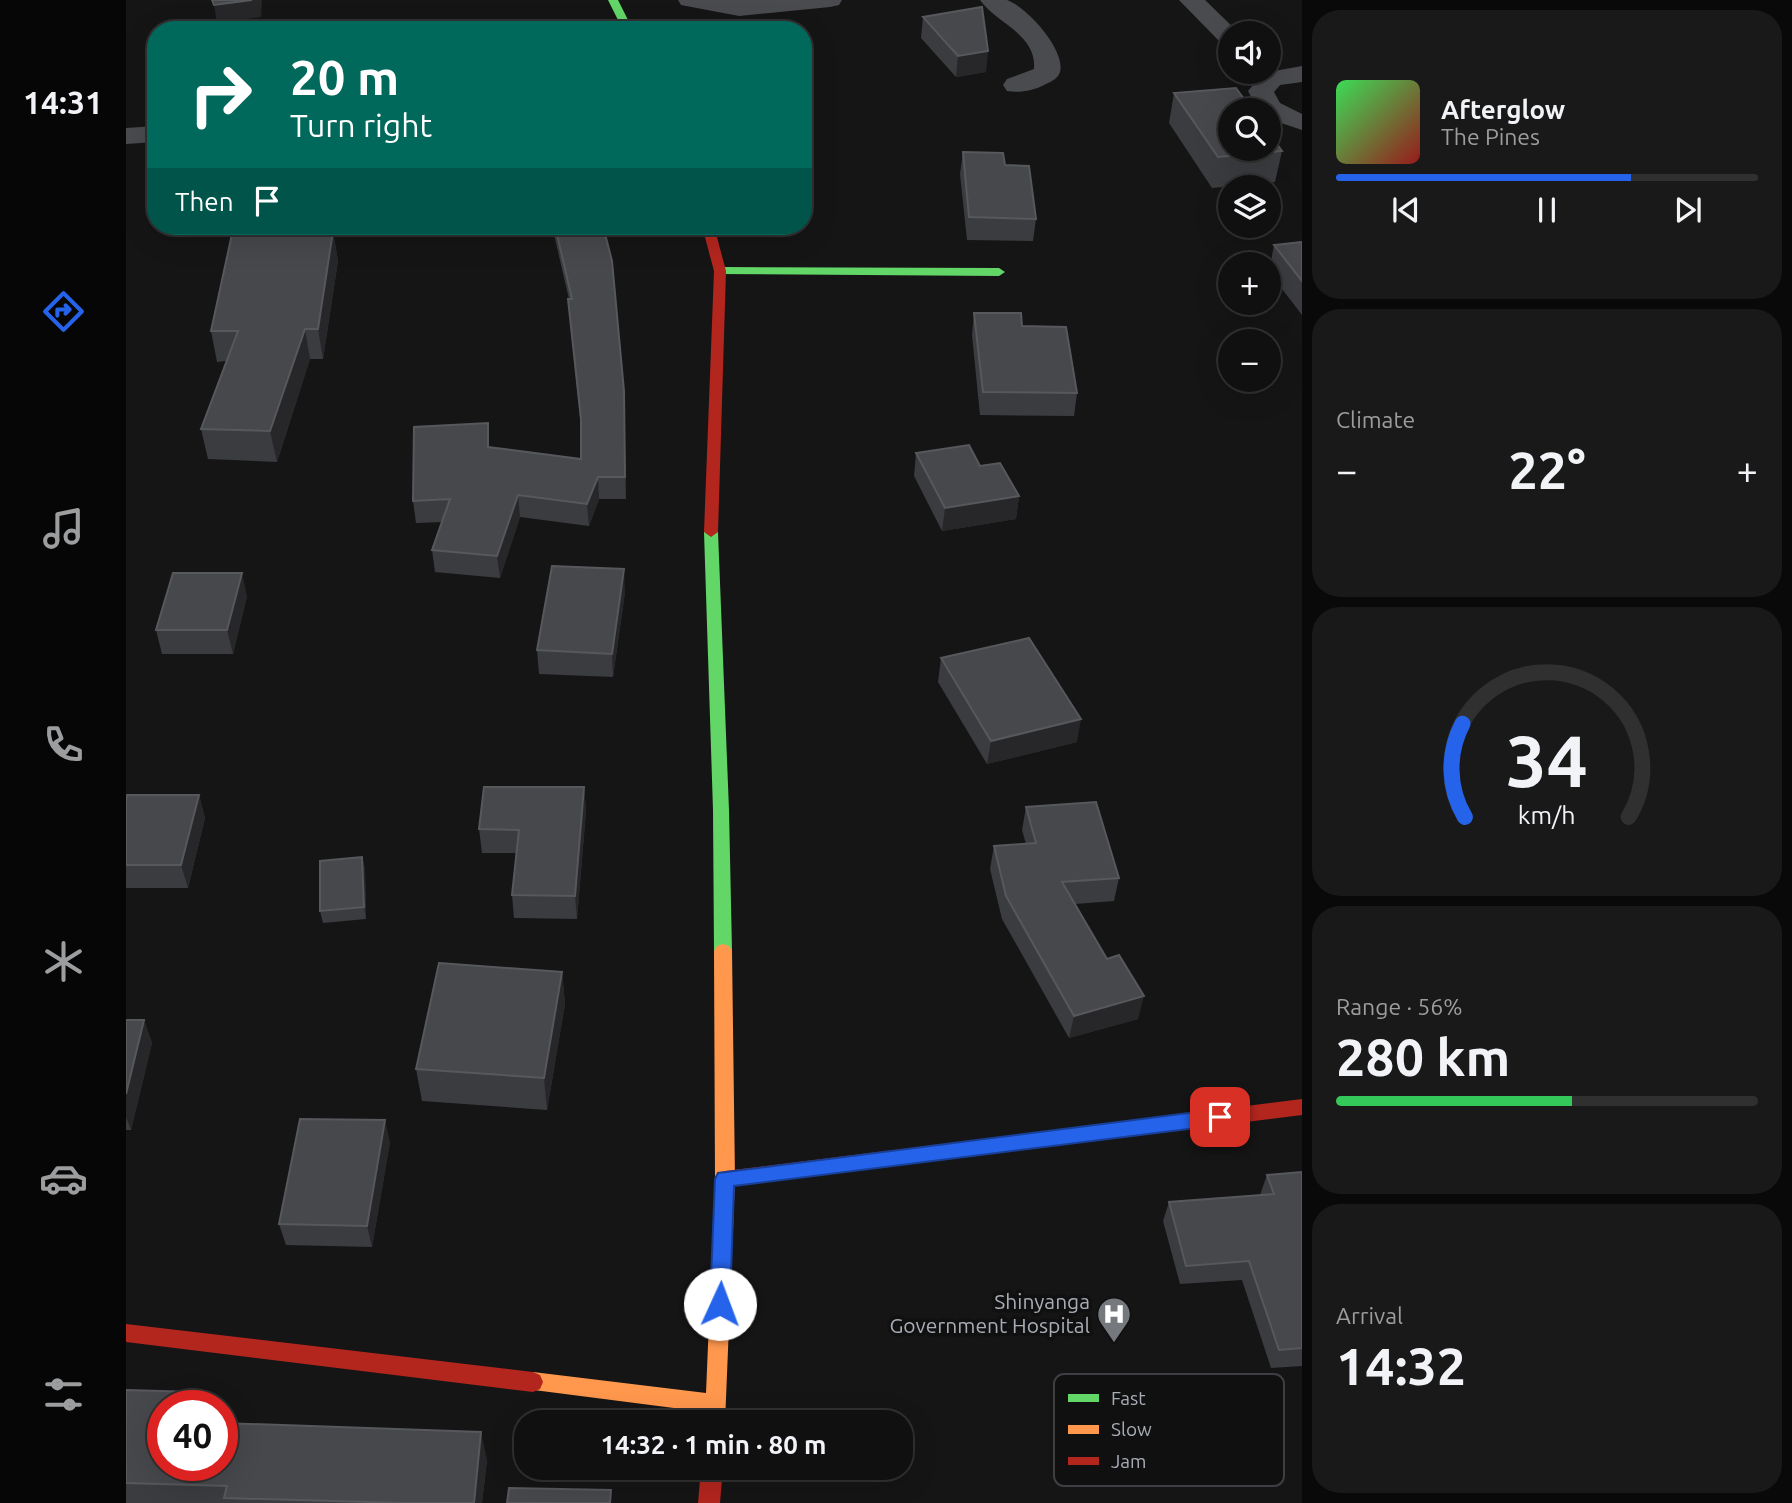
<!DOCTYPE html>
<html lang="en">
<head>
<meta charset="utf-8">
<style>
	body { margin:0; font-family:Ubuntu,sans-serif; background:#191919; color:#f1f3f6; height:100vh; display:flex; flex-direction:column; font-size:26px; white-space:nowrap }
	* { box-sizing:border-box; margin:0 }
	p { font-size:23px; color:#9c9d9f }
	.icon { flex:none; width:38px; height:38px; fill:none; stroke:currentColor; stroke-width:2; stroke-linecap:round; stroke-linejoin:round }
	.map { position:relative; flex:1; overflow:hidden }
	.sheet { display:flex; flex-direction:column; gap:10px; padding:10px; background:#090909; width:490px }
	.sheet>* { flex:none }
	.hud { position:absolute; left:21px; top:21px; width:665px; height:214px; border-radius:28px; box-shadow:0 7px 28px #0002,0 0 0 2px #303030; background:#00695c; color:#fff; overflow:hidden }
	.controls { position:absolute; left:1092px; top:21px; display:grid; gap:14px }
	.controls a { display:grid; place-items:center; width:63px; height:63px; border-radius:50%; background:#101010; box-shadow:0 7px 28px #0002,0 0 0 2px #303030; font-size:35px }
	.speed { position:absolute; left:21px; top:1390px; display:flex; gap:14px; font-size:35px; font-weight:700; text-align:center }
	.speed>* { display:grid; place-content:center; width:91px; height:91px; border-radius:50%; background:#101010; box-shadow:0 7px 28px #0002,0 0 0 2px #303030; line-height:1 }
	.speed .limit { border:10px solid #d22; background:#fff; color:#111 }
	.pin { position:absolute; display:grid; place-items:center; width:60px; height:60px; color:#fff; margin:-30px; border-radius:14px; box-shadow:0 4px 10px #0006 }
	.me { position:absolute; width:77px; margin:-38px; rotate:2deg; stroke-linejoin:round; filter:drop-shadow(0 0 5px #0008) }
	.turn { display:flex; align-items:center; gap:24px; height:147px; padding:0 28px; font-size:32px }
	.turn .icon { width:91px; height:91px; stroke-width:2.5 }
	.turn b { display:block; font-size:49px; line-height:60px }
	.then { display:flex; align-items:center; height:66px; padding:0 28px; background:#0003; gap:14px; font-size:26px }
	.big { font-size:52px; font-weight:700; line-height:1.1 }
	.sheet .card { flex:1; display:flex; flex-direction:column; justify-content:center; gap:10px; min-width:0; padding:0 24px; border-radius:28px; background:#191919 }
	.sheet .dial { align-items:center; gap:0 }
	.dial svg { height:182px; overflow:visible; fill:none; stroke:#303030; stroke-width:7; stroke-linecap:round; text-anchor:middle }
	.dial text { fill:#f1f3f6; stroke:none }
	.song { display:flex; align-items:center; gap:21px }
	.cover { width:84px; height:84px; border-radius:10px; background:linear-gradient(135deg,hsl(130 70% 55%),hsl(0 70% 35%)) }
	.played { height:7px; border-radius:4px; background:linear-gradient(90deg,#2563eb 70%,#303030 70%) }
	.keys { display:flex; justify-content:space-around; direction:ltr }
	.heat { display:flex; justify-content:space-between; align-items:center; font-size:38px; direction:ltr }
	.charge { height:10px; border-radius:5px; background:linear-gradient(90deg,#34c759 56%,#303030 0) }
	.trip { position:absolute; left:388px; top:1410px; width:399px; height:70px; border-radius:28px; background:#101010; box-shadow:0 7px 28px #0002,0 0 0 2px #303030; font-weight:700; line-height:70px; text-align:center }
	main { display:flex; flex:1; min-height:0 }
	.menu { display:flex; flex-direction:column; width:126px; justify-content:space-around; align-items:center; background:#060606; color:#9c9d9f }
	.menu .icon { width:49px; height:49px }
	.menu .selected { color:#2563eb }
	.menu b { font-size:32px; color:#f1f3f6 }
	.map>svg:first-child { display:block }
</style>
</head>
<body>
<main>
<nav class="menu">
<b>14:31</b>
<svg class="icon selected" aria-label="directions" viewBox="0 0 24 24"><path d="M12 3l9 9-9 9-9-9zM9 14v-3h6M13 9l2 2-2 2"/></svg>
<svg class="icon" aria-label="music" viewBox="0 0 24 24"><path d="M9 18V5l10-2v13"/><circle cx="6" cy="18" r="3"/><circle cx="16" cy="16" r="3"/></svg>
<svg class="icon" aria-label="phone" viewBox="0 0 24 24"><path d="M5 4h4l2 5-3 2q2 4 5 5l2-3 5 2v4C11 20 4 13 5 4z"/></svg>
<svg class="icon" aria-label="climate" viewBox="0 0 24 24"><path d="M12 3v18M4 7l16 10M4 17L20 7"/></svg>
<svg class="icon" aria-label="car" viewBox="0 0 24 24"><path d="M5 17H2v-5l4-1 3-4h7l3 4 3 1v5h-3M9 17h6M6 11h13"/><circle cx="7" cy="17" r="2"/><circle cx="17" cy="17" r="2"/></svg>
<svg class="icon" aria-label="filters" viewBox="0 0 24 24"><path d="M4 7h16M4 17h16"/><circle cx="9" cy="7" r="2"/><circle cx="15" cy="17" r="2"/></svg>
</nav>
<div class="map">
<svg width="1176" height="1503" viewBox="0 0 1176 1503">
	<rect width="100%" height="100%" fill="#151516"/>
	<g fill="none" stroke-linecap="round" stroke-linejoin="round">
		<path fill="#4a4b4e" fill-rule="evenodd" d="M552 0H716L713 5 704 7 613 16 555 5Z
			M854 0C861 0 874 0 881 0 901 7 940 50 934 72 932 79 924 82 918 85 907 91 893 93 881 91L877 85 881 79 908 69C911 34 871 24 854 0Z
			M1053 0H1079L1113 33H1104V45L1095 43Z
			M1176 66V82L1154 85 1148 92 1154 103 1176 114V130L1143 119V110H1132L1122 91 1137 73Z
			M30 126V142L0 144V128Z"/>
		<path fill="#63d668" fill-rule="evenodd" d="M482 0H492L507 30H497Z
			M594 267 873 268 879 272 873 276 590 274V268Z
			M585 527 592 532 603 810 606 951 603 956 597 958 591 956 588 951 587 810 578 532Z"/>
		<path fill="#ff974d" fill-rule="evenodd" d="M597 944 603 946 606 951 609 1179 599 1423H579V1412L400 1389 397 1382 400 1375 407 1372 580 1393 589 1179 588 951 591 946Z"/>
		<path fill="#b3261e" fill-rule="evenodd" d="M576 226H588L600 271 592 532 585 537 578 532 588 271Z
			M1176 1099V1115L599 1187 592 1185 589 1179 592 1173 599 1171Z
			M0 1324 407 1372 414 1375 417 1382 414 1389 407 1392 0 1342Z
			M575 1468H597L594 1503H572Z"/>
	</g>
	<path fill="#3b3c3f" d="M797 17 860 72 830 77 795 38Z
		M1048 93 1156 151 1149 182 1086 188 1043 123Z
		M837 152 879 165 910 219 907 241 841 240 834 174Z
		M426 226H477L498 391 500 499H473L463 526 394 517 374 578 309 572 306 550 316 522 290 523 287 501 364 448 455 459V428L444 321 443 299Z
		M207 231 212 261 197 359H184L151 462 82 459 75 429 100 361 91 362 85 331Z
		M1176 242V315L1143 272 1148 245Z
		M848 313 896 326 951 393 948 416 854 415 846 335Z
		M790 453 854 466 893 496 890 519 816 531 788 476Z
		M499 592 487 677 413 674 411 650Z
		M121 596 107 654H36L30 630Z
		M815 658 951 742 861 764 812 682Z
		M458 787 460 811 451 919 388 918 386 895 390 853H356L353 829Z
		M73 795 79 818 62 888H0V800Z
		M900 807 993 878 988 901 949 904 1012 1019 943 1038 876 919 864 869 868 846 900 844 896 830Z
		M236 857 239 869 240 919 197 923 194 911Z
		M436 972 439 1004 421 1110 296 1101 290 1069Z
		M0 1020H18L26 1043 5 1130H0Z
		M264 1142 246 1247 160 1245 153 1224Z
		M1176 1172V1366L1145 1368 1116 1280 1054 1284 1037 1221 1043 1202 1134 1195 1141 1175Z
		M0 1390 70 1392 76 1405H37V1465L361 1460 356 1503H0Z"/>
	<path fill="#272729" d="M126 0H136L135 17 91 23 88 5Z
		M862 51 860 72 830 77 832 56Z
		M207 231 212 261 197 359 192 329Z
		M179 329 184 359 151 462 144 431Z
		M472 477 473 499 463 526 461 504Z
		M392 495 394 517 374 578 371 556Z
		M893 496 890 519 816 531 819 508Z
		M498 569 499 592 487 677 486 654Z
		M116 573 121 596 107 654 101 630Z
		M955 719 951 742 861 764 865 741Z
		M458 787 460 811 451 919 449 896Z
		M73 795 79 818 62 888 55 865Z
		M236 857 239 869 240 919 238 907Z
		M436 972 439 1004 421 1110 418 1078Z
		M1018 996 1012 1019 943 1038 948 1016Z
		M18 1020 26 1043 5 1130 0 1117V1094Z
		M259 1120 264 1142 246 1247 241 1226Z
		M70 1392 76 1405H67Z
		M355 1432 361 1460 356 1503H348Z"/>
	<path fill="#47484c" stroke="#56585c" stroke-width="2" d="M86 0H126L88 5Z
		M856 7 862 51 832 56 797 17Z
		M1110 88 1126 110H1104V149H1143V133L1156 151 1092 157 1048 93Z
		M837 152 877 153 879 165 903 166 910 219 843 217Z
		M429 226H477L486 261 498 391 499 477H472L461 504 392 495 371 556 306 550 324 499 287 501 288 427 362 423V447L455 459V419L442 299H446Z
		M207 231 192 329H179L144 431 75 429 112 331H85L106 234Z
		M1176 242V281L1148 245Z
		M848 313H895L896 326 940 327 951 393 857 392Z
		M843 445 854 466 874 463 893 496 819 508 790 453Z
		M426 566 498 569 486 654 411 650Z
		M47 573H116L101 630H30Z
		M903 638 955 719 865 741 815 658Z
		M358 787H458L449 896 386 895 393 830 353 829Z
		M1 795H73L55 865H0V800Z
		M970 802 993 878 936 882 981 959 993 955 1018 996 948 1016 880 896 868 846 910 843 900 807Z
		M236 857 238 907 194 911V861Z
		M313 963 436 972 418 1078 290 1069Z
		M0 1020H18L0 1094Z
		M174 1119 259 1120 241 1226 153 1224Z
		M1176 1172V1348L1153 1350 1123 1261 1060 1266 1043 1202 1148 1194 1141 1175Z
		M0 1390 70 1392 67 1405H37V1465H96V1423L355 1432 348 1503H278L98 1498 101 1486 0 1483Z
		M383 1488 485 1490 484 1503H381Z"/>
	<path fill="#2563eb" stroke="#184099" stroke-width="2" d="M1094 1109 1100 1112 1103 1117 1100 1123 1094 1125 608 1186 604 1304 601 1310 594 1313 587 1310 584 1304 589 1179 592 1173Z"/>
	<defs>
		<g id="hospital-pin" transform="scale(1.75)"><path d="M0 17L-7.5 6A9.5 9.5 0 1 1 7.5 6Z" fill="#75787d" stroke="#101011"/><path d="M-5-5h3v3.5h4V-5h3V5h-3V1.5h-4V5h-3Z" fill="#fff"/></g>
	</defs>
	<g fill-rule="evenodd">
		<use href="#hospital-pin" x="988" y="1314"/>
	</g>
	<g text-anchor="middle" stroke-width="7" stroke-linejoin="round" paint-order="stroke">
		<g font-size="21" fill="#a8adb5" stroke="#101011" text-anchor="end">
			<text x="964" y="1309">Shinyanga<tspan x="964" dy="24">Government Hospital</tspan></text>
		</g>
	</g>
	<rect x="928" y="1374" width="230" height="112" rx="10" fill="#101011" stroke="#3e3f42" stroke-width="2"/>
	<rect x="942" y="1394" width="31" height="8" fill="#63d668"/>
	<rect x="942" y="1425" width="31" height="9" fill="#ff974d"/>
	<rect x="942" y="1457" width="31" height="8" fill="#b3261e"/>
	<g font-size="19" fill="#a8adb5">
		<text x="985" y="1405">Fast</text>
		<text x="985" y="1436">Slow</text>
		<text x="985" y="1468">Jam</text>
	</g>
</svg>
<div class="controls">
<a><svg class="icon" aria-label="sound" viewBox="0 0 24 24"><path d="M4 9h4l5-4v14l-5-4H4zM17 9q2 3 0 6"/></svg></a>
<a><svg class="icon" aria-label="search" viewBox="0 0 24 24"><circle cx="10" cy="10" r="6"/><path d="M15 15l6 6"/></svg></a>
<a><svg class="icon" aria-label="layers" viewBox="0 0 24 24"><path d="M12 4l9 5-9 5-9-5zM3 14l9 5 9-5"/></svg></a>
<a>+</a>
<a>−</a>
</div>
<div class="speed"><div class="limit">40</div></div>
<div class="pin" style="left:1094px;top:1117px;background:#d93025"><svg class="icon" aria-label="arrive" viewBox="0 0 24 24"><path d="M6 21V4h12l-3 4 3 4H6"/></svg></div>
<svg class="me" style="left:594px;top:1304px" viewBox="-20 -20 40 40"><circle r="19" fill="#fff"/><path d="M0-13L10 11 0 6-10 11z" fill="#2563eb"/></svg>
<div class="trip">14:32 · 1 min · 80 m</div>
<div class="hud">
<div class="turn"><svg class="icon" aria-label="right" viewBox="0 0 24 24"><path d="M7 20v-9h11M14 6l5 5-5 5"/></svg><div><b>20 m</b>Turn right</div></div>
<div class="then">Then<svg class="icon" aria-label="arrive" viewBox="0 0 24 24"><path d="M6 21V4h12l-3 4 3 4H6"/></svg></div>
</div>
</div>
<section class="sheet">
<div class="card">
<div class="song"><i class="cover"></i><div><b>Afterglow</b><p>The Pines</p></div></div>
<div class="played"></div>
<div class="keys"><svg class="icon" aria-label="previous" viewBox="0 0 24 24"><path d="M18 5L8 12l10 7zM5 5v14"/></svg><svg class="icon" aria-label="pause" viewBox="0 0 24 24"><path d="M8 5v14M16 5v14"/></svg><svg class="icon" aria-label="next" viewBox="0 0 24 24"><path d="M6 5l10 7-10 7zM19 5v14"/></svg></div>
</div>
<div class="card"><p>Climate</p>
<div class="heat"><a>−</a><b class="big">22°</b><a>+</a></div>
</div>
<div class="card dial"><svg viewBox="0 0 100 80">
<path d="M14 69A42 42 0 1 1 86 69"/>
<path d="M14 69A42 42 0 0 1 13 28" stroke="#2563eb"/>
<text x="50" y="56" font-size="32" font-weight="700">34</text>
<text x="50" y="72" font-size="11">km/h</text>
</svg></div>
<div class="card"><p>Range · 56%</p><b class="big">280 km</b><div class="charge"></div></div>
<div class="card"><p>Arrival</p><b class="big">14:32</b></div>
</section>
</main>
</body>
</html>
